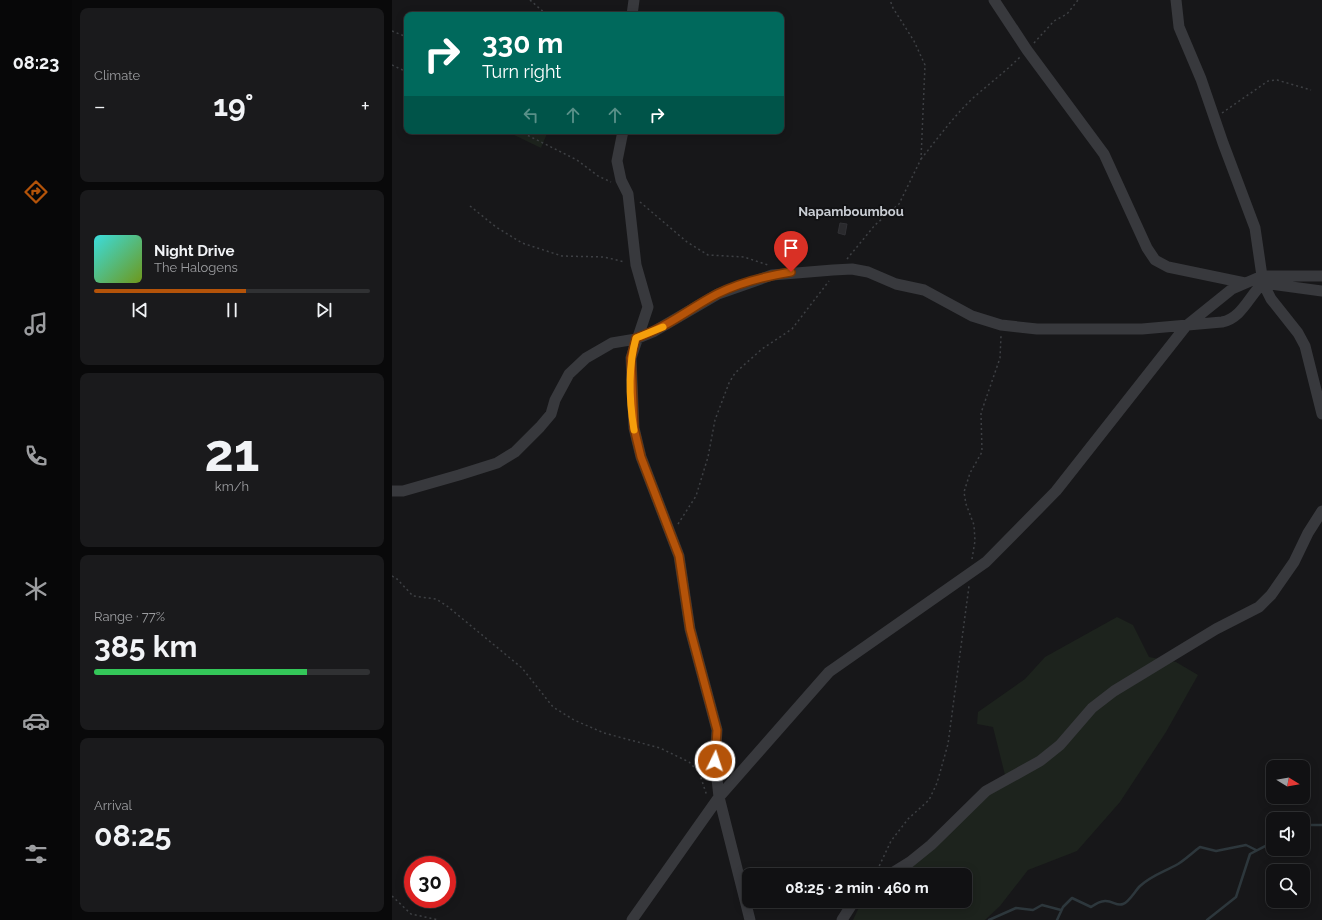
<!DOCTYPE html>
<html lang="en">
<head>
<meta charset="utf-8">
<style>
	body { margin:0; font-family:Raleway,sans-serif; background:#1a1a1c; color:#f1f3f6; height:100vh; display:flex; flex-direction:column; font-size:15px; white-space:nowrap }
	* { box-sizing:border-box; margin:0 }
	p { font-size:13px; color:#9c9da0 }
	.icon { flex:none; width:22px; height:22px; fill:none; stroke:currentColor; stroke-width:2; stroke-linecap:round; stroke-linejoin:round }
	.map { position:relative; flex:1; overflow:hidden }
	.details { display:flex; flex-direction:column; gap:8px; padding:8px; background:#09090a; width:320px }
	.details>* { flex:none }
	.guide { position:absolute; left:12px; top:12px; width:380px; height:122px; border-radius:8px; box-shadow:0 2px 10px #0003,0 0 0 1px #303133; background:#00695c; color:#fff; overflow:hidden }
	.needle { width:26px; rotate:101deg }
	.fabs { position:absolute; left:874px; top:760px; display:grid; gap:8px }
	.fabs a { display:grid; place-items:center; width:44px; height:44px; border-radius:8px; background:#111113; box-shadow:0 2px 10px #0003,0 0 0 1px #303133; font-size:20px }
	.speed { position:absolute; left:12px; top:856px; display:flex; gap:8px; font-size:20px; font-weight:700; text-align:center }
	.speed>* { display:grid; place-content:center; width:52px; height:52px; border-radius:50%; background:#111113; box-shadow:0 2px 10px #0003,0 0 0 1px #303133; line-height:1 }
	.speed .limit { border:6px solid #d22; background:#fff; color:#111 }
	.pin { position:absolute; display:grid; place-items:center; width:34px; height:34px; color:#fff; margin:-41px -17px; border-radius:50% 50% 50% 0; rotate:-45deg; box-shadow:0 0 4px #0007 }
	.pin .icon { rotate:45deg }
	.me { position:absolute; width:44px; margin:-22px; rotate:4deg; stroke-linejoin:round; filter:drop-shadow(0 0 3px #0008) }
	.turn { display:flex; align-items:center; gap:14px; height:84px; padding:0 12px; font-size:18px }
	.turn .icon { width:52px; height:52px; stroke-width:2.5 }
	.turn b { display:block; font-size:28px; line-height:34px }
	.lanes { display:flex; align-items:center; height:38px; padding:0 12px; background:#0003; justify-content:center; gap:20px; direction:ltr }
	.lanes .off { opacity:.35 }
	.big { font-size:30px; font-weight:700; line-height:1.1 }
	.details .tile { flex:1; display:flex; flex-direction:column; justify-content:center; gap:6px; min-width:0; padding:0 14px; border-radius:8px; background:#1a1a1c }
	.details .dial { align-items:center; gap:0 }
	.dial b { font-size:52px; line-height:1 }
	.song { display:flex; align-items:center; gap:12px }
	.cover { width:48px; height:48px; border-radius:6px; background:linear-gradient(135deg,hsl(180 70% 55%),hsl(80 70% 35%)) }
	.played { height:4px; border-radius:2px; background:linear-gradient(90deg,#b45309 55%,#303133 55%) }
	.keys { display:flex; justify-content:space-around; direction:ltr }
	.heat { display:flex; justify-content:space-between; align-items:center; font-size:22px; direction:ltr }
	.charge { height:6px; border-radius:3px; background:linear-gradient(90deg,#34c759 77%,#303133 0) }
	.trip { position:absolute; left:350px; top:868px; width:230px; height:40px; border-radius:8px; background:#111113; box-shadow:0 2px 10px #0003,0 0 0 1px #303133; font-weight:700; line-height:40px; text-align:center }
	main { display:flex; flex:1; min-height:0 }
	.menu { display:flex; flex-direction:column; width:72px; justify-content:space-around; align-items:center; background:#070708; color:#9c9da0 }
	.menu .icon { width:28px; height:28px }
	.menu .active { color:#b45309 }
	.menu b { font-size:18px; color:#f1f3f6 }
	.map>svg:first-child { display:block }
</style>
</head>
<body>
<main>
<nav class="menu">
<b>08:23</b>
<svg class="icon active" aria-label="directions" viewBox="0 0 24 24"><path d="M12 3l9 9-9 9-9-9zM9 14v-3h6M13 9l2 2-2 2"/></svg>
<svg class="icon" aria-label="music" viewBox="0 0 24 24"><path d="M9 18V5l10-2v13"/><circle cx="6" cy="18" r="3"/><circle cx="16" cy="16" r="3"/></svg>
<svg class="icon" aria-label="phone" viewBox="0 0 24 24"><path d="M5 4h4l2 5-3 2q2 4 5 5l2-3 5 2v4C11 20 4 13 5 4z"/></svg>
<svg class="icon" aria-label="climate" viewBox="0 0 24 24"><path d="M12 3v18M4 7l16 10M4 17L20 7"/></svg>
<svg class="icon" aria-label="car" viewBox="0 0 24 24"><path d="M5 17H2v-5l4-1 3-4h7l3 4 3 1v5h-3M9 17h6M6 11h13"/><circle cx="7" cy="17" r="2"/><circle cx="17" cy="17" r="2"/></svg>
<svg class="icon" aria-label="filters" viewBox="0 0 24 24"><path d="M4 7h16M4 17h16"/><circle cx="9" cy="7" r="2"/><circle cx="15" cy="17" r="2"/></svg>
</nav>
<section class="details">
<div class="tile"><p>Climate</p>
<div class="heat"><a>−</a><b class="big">19°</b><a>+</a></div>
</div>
<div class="tile">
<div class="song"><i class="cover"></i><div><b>Night Drive</b><p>The Halogens</p></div></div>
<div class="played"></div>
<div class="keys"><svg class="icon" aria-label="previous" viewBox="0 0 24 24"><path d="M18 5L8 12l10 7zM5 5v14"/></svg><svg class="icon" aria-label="pause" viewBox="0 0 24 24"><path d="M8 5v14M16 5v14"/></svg><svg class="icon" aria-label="next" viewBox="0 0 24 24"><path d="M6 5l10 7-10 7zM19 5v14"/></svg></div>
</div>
<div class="tile dial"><b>21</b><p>km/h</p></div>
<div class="tile"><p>Range · 77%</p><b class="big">385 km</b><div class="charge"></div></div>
<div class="tile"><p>Arrival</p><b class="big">08:25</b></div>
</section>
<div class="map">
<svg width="930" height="920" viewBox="0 0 930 920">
	<rect width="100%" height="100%" fill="#171719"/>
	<path fill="#1d231d" d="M114 131H156L149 148Z
		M725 617 741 625 757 657 784 662 806 675 774 732 728 802 685 851 636 870 608 906 593 920H461L470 901H573V875H497L614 779 601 727 585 724 586 712 633 679 653 657Z"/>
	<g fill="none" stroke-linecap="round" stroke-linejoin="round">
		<path stroke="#2d373c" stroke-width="2.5" d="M911 825H930
			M597 920 624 908 641 910 650 905 669 910
			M665 920 671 907 680 898 699 907C718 893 722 908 731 904 737 902 743 891 748 886 760 875 772 872 786 864 794 859 801 852 808 847L824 851 854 845 864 850
			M815 920 844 897 858 854 881 842"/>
	</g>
	<path fill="#2a2a2d" stroke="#313135" d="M448 223 455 224 453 235 446 233Z"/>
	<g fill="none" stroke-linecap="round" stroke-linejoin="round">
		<path stroke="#3e4044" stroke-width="1.5" stroke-dasharray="2 3" stroke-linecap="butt" d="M138 0 155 15
			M0 31 15 37
			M642 43 662 21 675 14 686 0
			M0 65 15 72
			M830 113 876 81 885 80 919 90
			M127 131 185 160 206 176 219 182
			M529 159C546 138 562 116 581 98 597 84 613 72 628 57
			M248 202 295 242 316 255 352 257 376 265
			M78 206 104 227 130 243 170 256 212 257 233 262
			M455 259 483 225 507 204 529 159 533 65 522 41 501 8 498 0
			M286 524 304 496 316 457 323 420 337 383 343 373 370 349 400 329 437 281
			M580 559 583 541 582 525 574 504 572 492 578 473 590 452 589 413 608 358 609 336
			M0 576 5 579 21 596 44 599 55 606 130 668 161 707 182 720 212 733 268 748 297 762 307 772 315 796
			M483 875 499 841 516 819 537 800 545 783 556 744 577 586
			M0 896 19 914 47 920"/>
		<path stroke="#38393d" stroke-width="11" d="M602 0 635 50 712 154 755 248 763 260 776 267 853 283
			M784 0 787 27 809 79 831 143 863 228 871 283 879 299 906 333 913 346 930 414
			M240 15 242 0
			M231 131 225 161 229 180 236 194 244 265 256 307 239 358 242 428 249 457 287 556 298 629 325 730 323 761 327 797 358 920
			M0 491H11L67 475 105 463 123 452 148 427 159 414 163 400 177 374 194 358 220 343 244 339 261 332 326 294 380 275 441 270 460 269 476 272 504 284 532 290 580 316 609 325 645 329H750L830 322C850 318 857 296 871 283L930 291
			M497 875 518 862 539 845 594 791 648 761 668 745 700 708 722 691 824 629 867 607 879 595 902 562 916 533 930 511
			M240 920 327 797 437 672 594 562 664 491 794 326 840 289 870 276H930
			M450 920 462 901"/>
	</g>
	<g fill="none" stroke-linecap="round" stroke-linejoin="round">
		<g stroke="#753606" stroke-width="10">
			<path id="route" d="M323 761 325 730 298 629 287 556 249 457 242 428 239 358 244 338C274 328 298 308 325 294 347 283 375 276 399 272"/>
		</g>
		<use href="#route" stroke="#b45309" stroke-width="7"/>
		<path stroke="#f59e0b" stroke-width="7" d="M242 430C237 400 236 367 244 338L271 327"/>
	</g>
	<g text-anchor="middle" stroke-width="4" stroke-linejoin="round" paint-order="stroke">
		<g font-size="13" font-weight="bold" fill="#caced4" stroke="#121214">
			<text x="459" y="216">Napamboumbou</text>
		</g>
	</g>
</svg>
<div class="fabs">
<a><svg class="needle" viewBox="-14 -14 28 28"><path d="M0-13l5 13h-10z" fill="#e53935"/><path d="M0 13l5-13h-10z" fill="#9c9da0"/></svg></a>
<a><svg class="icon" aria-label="sound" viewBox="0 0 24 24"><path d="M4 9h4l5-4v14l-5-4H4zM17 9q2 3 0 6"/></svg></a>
<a><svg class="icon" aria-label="search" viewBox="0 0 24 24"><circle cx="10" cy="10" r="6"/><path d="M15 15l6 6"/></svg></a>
</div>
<div class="speed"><div class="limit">30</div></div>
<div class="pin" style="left:399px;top:272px;background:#d93025"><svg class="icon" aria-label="arrive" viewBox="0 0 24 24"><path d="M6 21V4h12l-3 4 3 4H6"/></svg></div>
<svg class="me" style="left:323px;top:761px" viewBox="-20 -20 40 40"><circle r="17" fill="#b45309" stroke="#fff" stroke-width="3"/><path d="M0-11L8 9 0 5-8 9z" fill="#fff"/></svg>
<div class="trip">08:25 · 2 min · 460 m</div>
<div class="guide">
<div class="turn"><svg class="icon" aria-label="right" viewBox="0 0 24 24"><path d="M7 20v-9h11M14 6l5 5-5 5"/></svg><div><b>330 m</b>Turn right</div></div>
<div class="lanes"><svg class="icon off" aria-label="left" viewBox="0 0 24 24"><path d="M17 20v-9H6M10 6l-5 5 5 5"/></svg><svg class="icon off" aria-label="ahead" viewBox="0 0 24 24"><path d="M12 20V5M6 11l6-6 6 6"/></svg><svg class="icon off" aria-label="ahead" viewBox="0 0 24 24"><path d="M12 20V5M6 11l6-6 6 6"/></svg><svg class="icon" aria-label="right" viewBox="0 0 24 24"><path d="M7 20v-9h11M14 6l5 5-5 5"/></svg></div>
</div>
</div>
</main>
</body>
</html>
